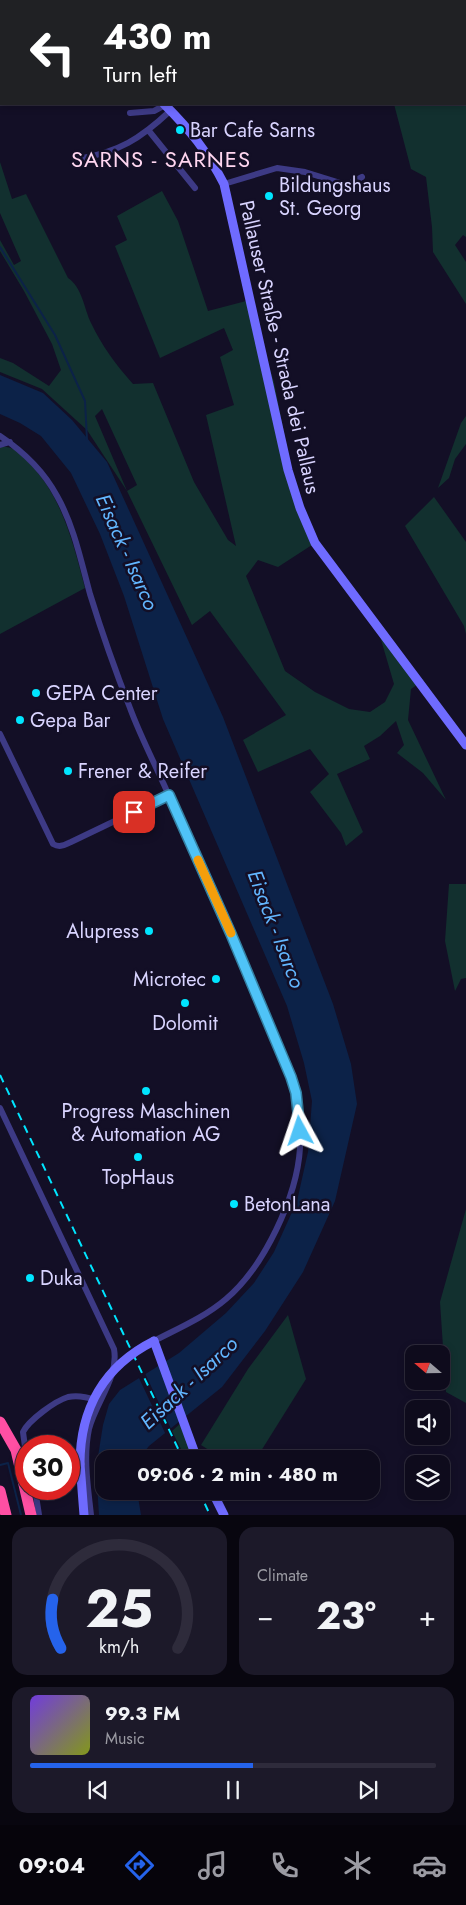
<!DOCTYPE html>
<html lang="en">
<head>
<meta charset="utf-8">
<style>
	body { margin:0; font-family:Jost,sans-serif; background:#1c1929; color:#f1f3f6; height:100vh; display:flex; flex-direction:column; font-size:19px; white-space:nowrap }
	* { box-sizing:border-box; margin:0 }
	p { font-size:16px; color:#9b9ba3 }
	.icon { flex:none; width:28px; height:28px; fill:none; stroke:currentColor; stroke-width:2; stroke-linecap:round; stroke-linejoin:round }
	.map { position:relative; height:1515px; overflow:hidden }
	.side { display:flex; flex-direction:column; gap:12px; padding:12px; background:#08060f; flex:1 }
	.side>* { flex:none }
	.banner { position:absolute; left:0px; top:0px; width:466px; height:105px; box-shadow:0 2px 8px #0003,0 0 0 1px #2e2b3b; background:#202124; color:#fff; overflow:hidden }
	.needle { width:32px; rotate:290deg }
	.tools { position:absolute; left:405px; top:1345px; display:grid; gap:10px }
	.tools a { display:grid; place-items:center; width:45px; height:45px; border-radius:10px; background:#0e0b1c; box-shadow:0 2px 8px #0003,0 0 0 1px #2e2b3b; font-size:25px }
	.speed { position:absolute; left:15px; top:1435px; display:flex; gap:10px; font-size:25px; font-weight:700; text-align:center }
	.speed>* { display:grid; place-content:center; width:65px; height:65px; border-radius:50%; background:#0e0b1c; box-shadow:0 2px 8px #0003,0 0 0 1px #2e2b3b; line-height:1 }
	.speed .limit { border:8px solid #d22; background:#fff; color:#111 }
	.pin { position:absolute; display:grid; place-items:center; width:42px; height:42px; color:#fff; margin:-21px; border-radius:10px; box-shadow:0 2px 8px #0006 }
	.me { position:absolute; width:55px; margin:-28px; rotate:355deg; stroke-linejoin:round; filter:drop-shadow(0 0 4px #0008) }
	.turn { display:flex; align-items:center; gap:18px; height:105px; padding:0 20px; font-size:22px }
	.turn .icon { width:65px; height:65px; stroke-width:2.5 }
	.turn b { display:block; font-size:35px; line-height:42px }
	.big { font-size:38px; font-weight:700; line-height:1.1 }
	.side .tile { flex:1; display:flex; flex-direction:column; justify-content:center; gap:8px; min-width:0; padding:0 18px; border-radius:15px; background:#1c1929 }
	.side .dial { align-items:center; gap:0 }
	.dial svg { height:130px; overflow:visible; fill:none; stroke:#2e2b3b; stroke-width:7; stroke-linecap:round; text-anchor:middle }
	.dial text { fill:#f1f3f6; stroke:none }
	.song { display:flex; align-items:center; gap:15px }
	.cover { width:60px; height:60px; border-radius:8px; background:linear-gradient(135deg,hsl(260 70% 55%),hsl(70 70% 35%)) }
	.played { height:5px; border-radius:2px; background:linear-gradient(90deg,#2563eb 55%,#2e2b3b 55%) }
	.keys { display:flex; justify-content:space-around; direction:ltr }
	.heat { display:flex; justify-content:space-between; align-items:center; font-size:28px; direction:ltr }
	.side .tiles { flex:1; display:grid; gap:12px; grid-template-columns:1fr 1fr }
	.tile:last-child { grid-column:span 2 }
	.trip { position:absolute; left:95px; top:1450px; width:285px; height:50px; border-radius:15px; background:#0e0b1c; box-shadow:0 2px 8px #0003,0 0 0 1px #2e2b3b; font-weight:700; line-height:50px; text-align:center }
	.dock { display:flex; height:80px; justify-content:space-around; align-items:center; background:#06040b; color:#9b9ba3 }
	.dock .icon { width:35px; height:35px }
	.dock .current { color:#2563eb }
	.dock b { font-size:22px; color:#f1f3f6 }
	.map>svg:first-child { display:block }
</style>
</head>
<body>
<div class="map">
<svg width="466" height="1515" viewBox="0 0 466 1515">
	<rect width="100%" height="100%" fill="#130f26"/>
	<path fill="#12302f" fill-rule="evenodd" d="M359 0H466V237L463 235 455 245 466 262V304L433 252 432 227 426 177 411 169 394 104H465V1Z
		M0 162 12 199 26 194 68 278C82 287 84 308 91 323 102 346 116 365 133 384L153 383 194 482 228 540 236 546 206 415 234 405 220 357 233 350 224 328 160 358 115 246 127 240 117 216 162 191 178 221 208 311 250 300 255 323 274 382 293 478 315 543 278 567 258 560 246 576 285 671 315 692 349 709 370 712 385 702 394 684 377 626 410 671 424 680 411 689 408 720 446 800 423 773 397 753 404 745 396 721 380 736 364 746 370 759 337 774 363 832 346 846 341 833 310 792 329 774 310 749 258 772 243 740 286 715 210 611 192 625 127 491 87 430 42 389 0 372V358L13 363 49 386 61 370 52 344 24 291 0 251V240L14 265 21 261 0 213ZM102 409 137 485 127 491 95 416Z
		M466 416V444L455 459 449 478 438 488 461 423Z
		M0 447C13 446 17 451 26 460 61 493 73 542 85 588L0 634Z
		M434 497 466 542V634L464 626 405 526Z
		M449 884H466V978L461 979 455 991 445 941Z
		M466 1209V1403L446 1392 440 1302Z
		M288 1315 306 1379 256 1459H223L201 1445 248 1369Z
		M182 1422 197 1459H186L172 1431Z"/>
	<path fill="#0c2248" d="M0 375 43 393 72 420 107 462 223 717 333 1004 351 1064 357 1104 335 1201 303 1272 265 1331 222 1387 149 1446 139 1459H104V1491H137L141 1515H99L96 1469 103 1425 109 1404 120 1390 179 1353 226 1313 254 1283 274 1252 297 1201 308 1152 312 1101 304 1063 287 1006 163 719 124 596 100 534 71 473 41 436 20 423 0 414Z"/>
	<path fill="#130f26" d="M144 1371 172 1431 166 1435 138 1376Z"/>
	<g fill="none" stroke-linecap="round" stroke-linejoin="round">
		<path stroke="#0c2248" stroke-width="2" d="M6 1 8 0
			M0 5 1 4
			M0 247 55 335 85 401 87 440
			M0 1465 8 1463 21 1515"/>
		<path stroke="#3d3a85" stroke-width="6" d="M130 113 154 111 165 105
			M149 131 195 188
			M78 159C119 152 140 139 170 111
			M224 184 277 168 305 172 347 185 362 177
			M0 436C24 452 43 470 57 496 74 526 81 561 90 594 102 633 115 670 130 708 141 738 157 768 170 798 198 860 226 922 252 984 274 1036 304 1089 300 1148 297 1197 264 1267 226 1299 205 1317 179 1328 154 1341
			M0 445 10 442
			M0 734 53 844C60 848 64 845 71 842L169 795
			M0 1108 114 1349C119 1377 96 1402 89 1429 83 1457 88 1487 91 1515
			M26 1454 23 1432C29 1420 55 1401 68 1397 77 1395 87 1397 96 1400
			M35 1489 39 1515"/>
		<path stroke="#6f6bff" stroke-width="9" d="M97 0V1
			M164 104C190 130 207 151 224 184L288 470 300 508 315 543 466 745
			M154 1341 197 1459
			M80 1464 84 1515
			M212 1491 224 1515"/>
		<path stroke="#ff4fa3" stroke-width="11" d="M0 1422 16 1450 31 1515
			M0 1491 6 1515"/>
		<path stroke="#00e5ff" stroke-width="2" stroke-dasharray="8 6" stroke-linecap="butt" d="M0 1075 183 1459
			M199 1491 210 1515"/>
		<path stroke="#6f6bff" stroke-width="9" d="M80 1464C80 1409 104 1366 154 1341"/>
	</g>
	<g fill="none" stroke-linecap="round" stroke-linejoin="round">
		<g stroke="#337fa1" stroke-width="12">
			<path id="route" d="M134 812 169 795 231 934 291 1077 296 1093 300 1131"/>
		</g>
		<use href="#route" stroke="#4fc3f7" stroke-width="9"/>
		<path stroke="#f59e0b" stroke-width="9" d="M198 860 231 933"/>
	</g>
	<g fill="#00e5ff" stroke="#130f26" stroke-width="2">
		<circle cx="180" cy="130" r="5"/>
		<circle cx="269" cy="196" r="5"/>
		<circle cx="36" cy="693" r="5"/>
		<circle cx="20" cy="720" r="5"/>
		<circle cx="68" cy="771" r="5"/>
		<circle cx="149" cy="931" r="5"/>
		<circle cx="216" cy="979" r="5"/>
		<circle cx="185" cy="1003" r="5"/>
		<circle cx="146" cy="1091" r="5"/>
		<circle cx="138" cy="1157" r="5"/>
		<circle cx="234" cy="1204" r="5"/>
		<circle cx="30" cy="1278" r="5"/>
	</g>
	<g text-anchor="middle" stroke-width="5" stroke-linejoin="round" paint-order="stroke">
		<g font-size="20" fill="#d9d4ff" stroke="#130f26" text-anchor="start">
			<text x="190" y="137">Bar Cafe Sarns</text>
			<text x="279" y="192">Bildungshaus<tspan x="279" dy="23">St. Georg</tspan></text>
			<text x="46" y="700">GEPA Center</text>
			<text x="30" y="727">Gepa Bar</text>
			<text x="78" y="778">Frener &amp; Reifer</text>
			<text x="139" y="938" text-anchor="end">Alupress</text>
			<text x="206" y="986" text-anchor="end">Microtec</text>
			<text x="185" y="1030" text-anchor="middle">Dolomit</text>
			<text x="146" y="1118" text-anchor="middle">Progress Maschinen<tspan x="146" dy="23">&amp; Automation AG</tspan></text>
			<text x="138" y="1184" text-anchor="middle">TopHaus</text>
			<text x="244" y="1211">BetonLana</text>
			<text x="40" y="1285">Duka</text>
		</g>
		<g font-size="20" fill="#d9d4ff" stroke="#130f26">
			<text transform="translate(280 347) rotate(77)" y="7">Pallauser Straße - Strada dei Pallaus</text>
		</g>
		<g font-size="21" font-style="italic" fill="#62b6ff" stroke="#130f26">
			<text transform="translate(127 552) rotate(66)" y="7">Eisack - Isarco</text>
			<text transform="translate(276 929) rotate(69)" y="7">Eisack - Isarco</text>
			<text transform="translate(189 1383) rotate(-43)" y="7">Eisack - Isarco</text>
		</g>
		<g font-size="22" letter-spacing="1" fill="#ffd6f0" stroke="#130f26">
			<text x="161" y="167">SARNS - SARNES</text>
		</g>
	</g>
</svg>
<div class="tools">
<a><svg class="needle" viewBox="-14 -14 28 28"><path d="M0-13l5 13h-10z" fill="#e53935"/><path d="M0 13l5-13h-10z" fill="#9b9ba3"/></svg></a>
<a><svg class="icon" aria-label="sound" viewBox="0 0 24 24"><path d="M4 9h4l5-4v14l-5-4H4zM17 9q2 3 0 6"/></svg></a>
<a><svg class="icon" aria-label="layers" viewBox="0 0 24 24"><path d="M12 4l9 5-9 5-9-5zM3 14l9 5 9-5"/></svg></a>
</div>
<div class="speed"><div class="limit">30</div></div>
<div class="pin" style="left:134px;top:812px;background:#d93025"><svg class="icon" aria-label="arrive" viewBox="0 0 24 24"><path d="M6 21V4h12l-3 4 3 4H6"/></svg></div>
<svg class="me" style="left:300px;top:1131px" viewBox="-20 -20 40 40"><path d="M0-17L14 15 0 8-14 15z" fill="#4fc3f7" stroke="#fff" stroke-width="4"/></svg>
<div class="trip">09:06 · 2 min · 480 m</div>
<div class="banner">
<div class="turn"><svg class="icon" aria-label="left" viewBox="0 0 24 24"><path d="M17 20v-9H6M10 6l-5 5 5 5"/></svg><div><b>430 m</b>Turn left</div></div>
</div>
</div>
<section class="side">
<div class="tiles">
<div class="tile dial"><svg viewBox="0 0 100 80">
<path d="M14 69A42 42 0 1 1 86 69"/>
<path d="M14 69A42 42 0 0 1 9 39" stroke="#2563eb"/>
<text x="50" y="56" font-size="32" font-weight="700">25</text>
<text x="50" y="72" font-size="11">km/h</text>
</svg></div>
<div class="tile"><p>Climate</p>
<div class="heat"><a>−</a><b class="big">23°</b><a>+</a></div>
</div>
<div class="tile">
<div class="song"><i class="cover"></i><div><b>99.3 FM</b><p>Music</p></div></div>
<div class="played"></div>
<div class="keys"><svg class="icon" aria-label="previous" viewBox="0 0 24 24"><path d="M18 5L8 12l10 7zM5 5v14"/></svg><svg class="icon" aria-label="pause" viewBox="0 0 24 24"><path d="M8 5v14M16 5v14"/></svg><svg class="icon" aria-label="next" viewBox="0 0 24 24"><path d="M6 5l10 7-10 7zM19 5v14"/></svg></div>
</div>
</div>
</section>
<nav class="dock">
<b>09:04</b>
<svg class="icon current" aria-label="directions" viewBox="0 0 24 24"><path d="M12 3l9 9-9 9-9-9zM9 14v-3h6M13 9l2 2-2 2"/></svg>
<svg class="icon" aria-label="music" viewBox="0 0 24 24"><path d="M9 18V5l10-2v13"/><circle cx="6" cy="18" r="3"/><circle cx="16" cy="16" r="3"/></svg>
<svg class="icon" aria-label="phone" viewBox="0 0 24 24"><path d="M5 4h4l2 5-3 2q2 4 5 5l2-3 5 2v4C11 20 4 13 5 4z"/></svg>
<svg class="icon" aria-label="climate" viewBox="0 0 24 24"><path d="M12 3v18M4 7l16 10M4 17L20 7"/></svg>
<svg class="icon" aria-label="car" viewBox="0 0 24 24"><path d="M5 17H2v-5l4-1 3-4h7l3 4 3 1v5h-3M9 17h6M6 11h13"/><circle cx="7" cy="17" r="2"/><circle cx="17" cy="17" r="2"/></svg>
</nav>
</body>
</html>
